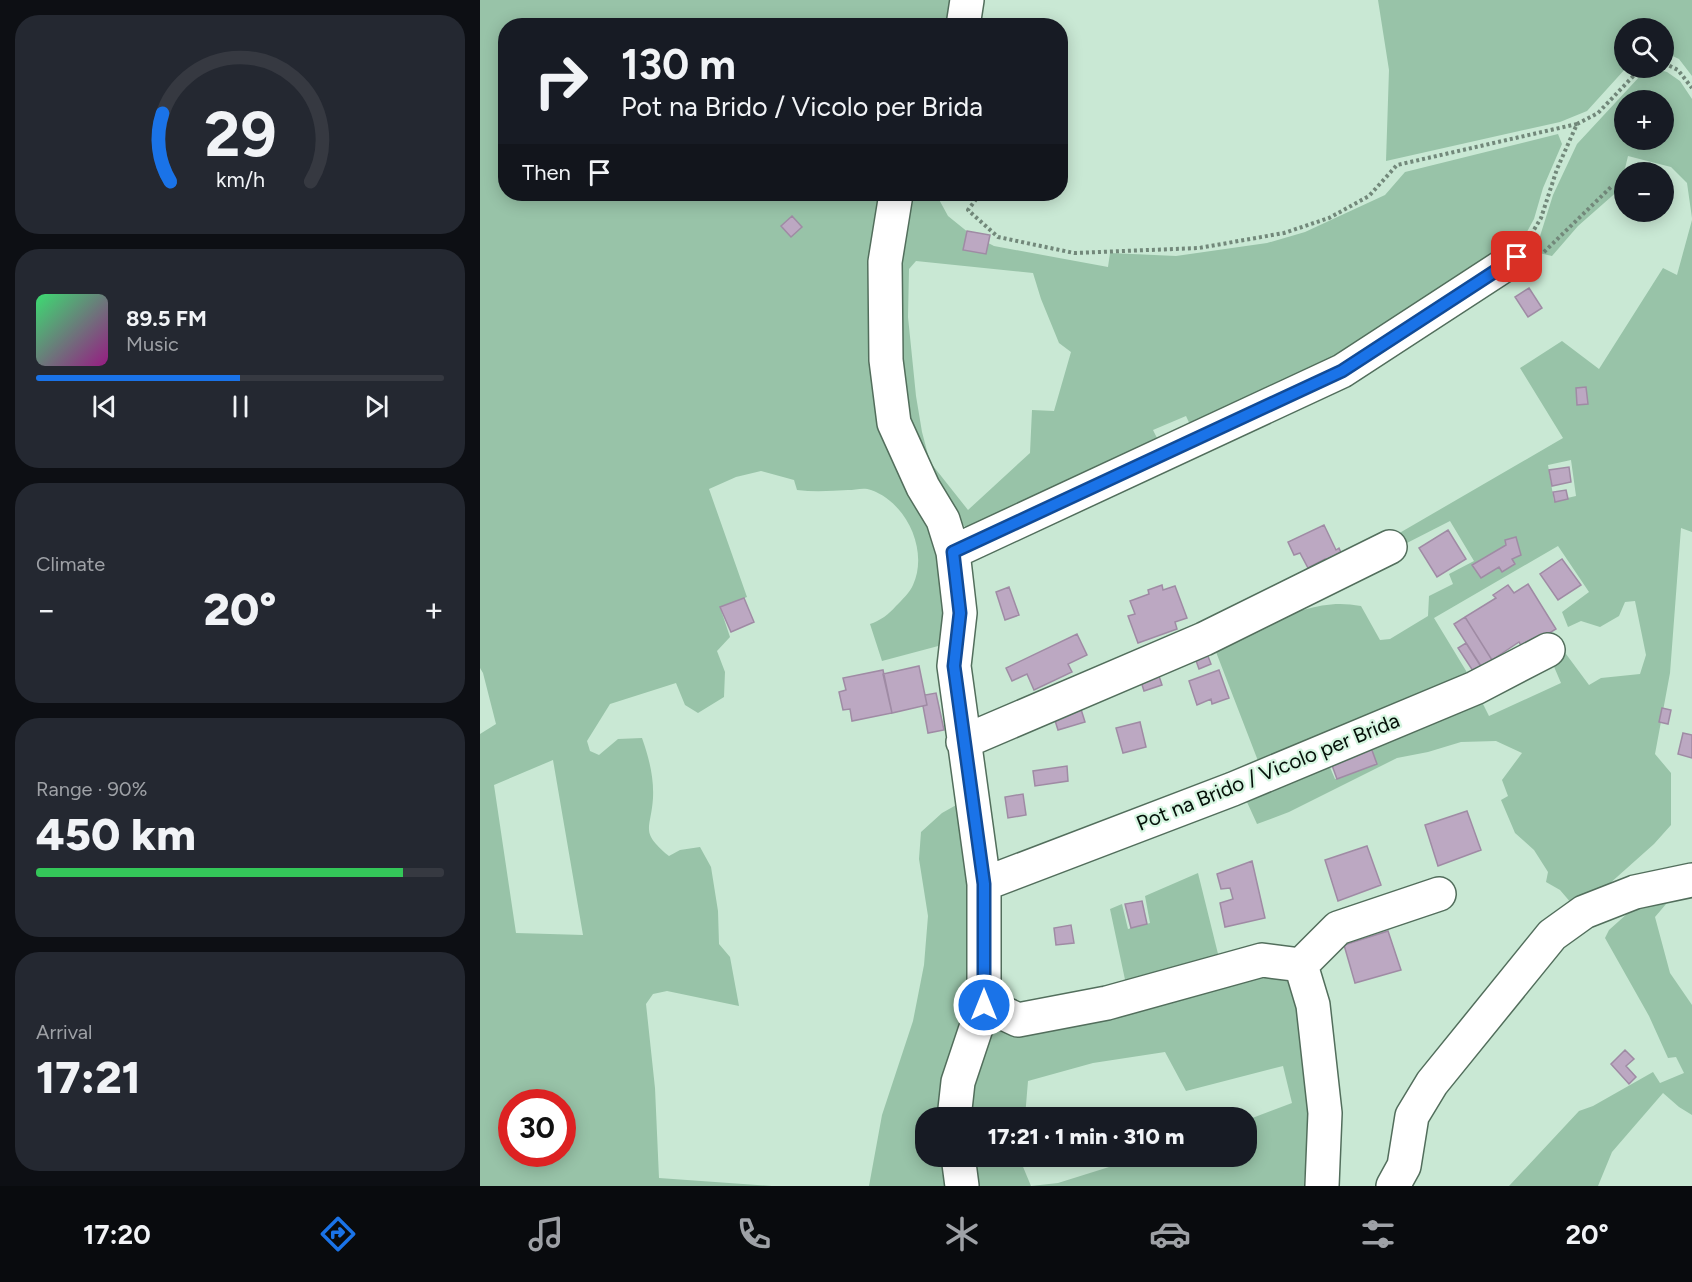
<!DOCTYPE html>
<html lang="en">
<head>
<meta charset="utf-8">
<style>
	body { margin:0; font-family:Figtree,sans-serif; background:#242831; color:#f1f3f6; height:100vh; display:flex; flex-direction:column; font-size:22px; white-space:nowrap }
	* { box-sizing:border-box; margin:0 }
	p { font-size:20px; color:#9ea1a6 }
	.icon { flex:none; width:33px; height:33px; fill:none; stroke:currentColor; stroke-width:2; stroke-linecap:round; stroke-linejoin:round }
	.map { position:relative; flex:1; overflow:hidden }
	.panel { display:flex; flex-direction:column; gap:15px; padding:15px; background:#0d0f14; width:480px }
	.panel>* { flex:none }
	.hud { position:absolute; left:18px; top:18px; width:570px; height:183px; border-radius:24px; box-shadow:0 3px 15px #0003; background:#171b24; color:#f1f3f6; overflow:hidden }
	.buttons { position:absolute; left:1134px; top:18px; display:grid; gap:12px }
	.buttons a { display:grid; place-items:center; width:60px; height:60px; border-radius:50%; background:#171b24; box-shadow:0 3px 15px #0003; font-size:30px }
	.speed { position:absolute; left:18px; top:1089px; display:flex; gap:12px; font-size:30px; font-weight:700; text-align:center }
	.speed>* { display:grid; place-content:center; width:78px; height:78px; border-radius:50%; background:#171b24; box-shadow:0 3px 15px #0003; line-height:1 }
	.speed .limit { border:9px solid #d22; background:#fff; color:#111 }
	.pin { position:absolute; display:grid; place-items:center; width:51px; height:51px; color:#fff; margin:-26px; border-radius:12px; box-shadow:0 3px 9px #0006 }
	.me { position:absolute; width:66px; margin:-33px; rotate:0deg; stroke-linejoin:round; filter:drop-shadow(0 0 4px #0008) }
	.turn { display:flex; align-items:center; gap:21px; height:126px; padding:0 24px; font-size:27px }
	.turn .icon { width:78px; height:78px; stroke-width:2.5 }
	.turn b { display:block; font-size:42px; line-height:51px }
	.then { display:flex; align-items:center; height:57px; padding:0 24px; background:#0003; gap:12px; font-size:22px }
	.big { font-size:45px; font-weight:800; line-height:1.1 }
	.panel .widget { flex:1; display:flex; flex-direction:column; justify-content:center; gap:9px; min-width:0; padding:0 21px; border-radius:24px; background:#242831 }
	.panel .dial { align-items:center; gap:0 }
	.dial svg { height:156px; overflow:visible; fill:none; stroke:#363941; stroke-width:7; stroke-linecap:round; text-anchor:middle }
	.dial text { fill:#f1f3f6; stroke:none }
	.song { display:flex; align-items:center; gap:18px }
	.cover { width:72px; height:72px; border-radius:9px; background:linear-gradient(135deg,hsl(140 70% 55%),hsl(310 70% 35%)) }
	.played { height:6px; border-radius:3px; background:linear-gradient(90deg,#1a73e8 50%,#363941 50%) }
	.keys { display:flex; justify-content:space-around; direction:ltr }
	.heat { display:flex; justify-content:space-between; align-items:center; font-size:33px; direction:ltr }
	.charge { height:9px; border-radius:4px; background:linear-gradient(90deg,#34c759 90%,#363941 0) }
	.trip { position:absolute; left:435px; top:1107px; width:342px; height:60px; border-radius:24px; background:#171b24; box-shadow:0 3px 15px #0003; font-weight:800; line-height:60px; text-align:center }
	.tabs { display:flex; height:96px; justify-content:space-around; align-items:center; background:#090b0e; color:#9ea1a6 }
	.tabs .icon { width:42px; height:42px }
	.tabs .selected { color:#1a73e8 }
	.tabs b { font-size:27px; color:#f1f3f6 }
	main { display:flex; flex:1; min-height:0 }
	.map>svg:first-child { display:block }
</style>
</head>
<body>
<main>
<section class="panel">
<div class="widget dial"><svg viewBox="0 0 100 80">
<path d="M14 69A42 42 0 1 1 86 69"/>
<path d="M14 69A42 42 0 0 1 10 34" stroke="#1a73e8"/>
<text x="50" y="56" font-size="32" font-weight="700">29</text>
<text x="50" y="72" font-size="11">km/h</text>
</svg></div>
<div class="widget">
<div class="song"><i class="cover"></i><div><b>89.5 FM</b><p>Music</p></div></div>
<div class="played"></div>
<div class="keys"><svg class="icon" aria-label="previous" viewBox="0 0 24 24"><path d="M18 5L8 12l10 7zM5 5v14"/></svg><svg class="icon" aria-label="pause" viewBox="0 0 24 24"><path d="M8 5v14M16 5v14"/></svg><svg class="icon" aria-label="next" viewBox="0 0 24 24"><path d="M6 5l10 7-10 7zM19 5v14"/></svg></div>
</div>
<div class="widget"><p>Climate</p>
<div class="heat"><a>−</a><b class="big">20°</b><a>+</a></div>
</div>
<div class="widget"><p>Range · 90%</p><b class="big">450 km</b><div class="charge"></div></div>
<div class="widget"><p>Arrival</p><b class="big">17:21</b></div>
</section>
<div class="map">
<svg width="1212" height="1186" viewBox="0 0 1212 1186">
	<rect width="100%" height="100%" fill="#c9e8d4"/>
	<path fill="#98c3a8" fill-rule="evenodd" d="M0 0H479L475 25 26 26V194H409L396 262 455 538 467 615 462 645 402 661 390 624C400 621 409 614 416 606 422 600 430 592 433 585 449 550 426 502 391 490 384 487 375 490 368 490 351 491 334 492 317 490L314 480 281 471 256 477 229 489 267 597 240 607 250 637 237 651 245 672 244 697 218 713 205 705 196 683 130 704 107 741 110 751 119 755 138 739 162 738C169 758 174 777 173 798 171 830 159 831 189 856L200 850 220 847 231 867 238 911 239 944 250 957 259 1006 187 991 173 994 166 1004 175 1088 179 1178 292 1186H0V734L16 724 3 673 0 668ZM73 760 103 935 36 933 14 785ZM32 1102H82V1154H32Z
		M898 0H1212V76L1199 59 1184 52V28H1144V68H1146L1107 111 1080 122 906 161 909 70Z
		M1173 68 1187 72 1200 81 1212 99V218L1207 183 1191 167 1148 156 1140 189 1098 226 1072 256 1055 252 1073 195 1097 144 1161 75ZM1144 100H1184V140H1144Z
		M1078 134 1082 144 1063 188 1054 219 1042 241 1025 256 857 362 713 431 706 416 673 430 680 444 488 530 477 518 431 443 412 292 426 194H456L468 216 489 233 514 246 628 267 630 253 696 256 787 243 825 232 905 195 925 172ZM436 261 553 273 561 299 579 343 591 352 574 411 552 410 550 453 488 510 450 462 442 432 436 396 428 317 429 269Z
		M1212 220V532L1201 528 1190 673 1175 754 1191 773V825L1174 844 1128 885 1092 904 1080 890 1066 882 1068 872 1054 850 1035 833 1021 800 1028 796 1022 780 1042 753 1016 741 981 742 948 752 917 758 809 812 777 824 762 791 846 758 855 779 888 766 878 743 997 692 1009 716 1081 683 1072 662 1086 654 1109 685 1121 678 1160 674 1166 655 1155 601 1145 602 1139 616 1120 627 1101 621 1088 627 1082 612 1109 592 1078 546 954 618 991 679 780 766 731 639 815 597 823 610C844 604 860 602 881 606L900 640 910 639 948 616 949 596 973 584 969 574 994 561 970 521 923 545 916 535 1083 438 1040 368 1082 341 1119 369 1183 268 1197 275ZM1091 460 1096 496 1074 501 1068 465Z
		M478 804 486 868V983L462 1117 446 1118V1156L467 1157 471 1186H389L402 1115 433 1021 444 965 448 916 439 859 441 832 462 813Z
		M718 873 740 962 647 989 630 909 642 904 648 929 670 923 665 896Z
		M1198 890 1175 917 1190 973 1212 1005V1115L1199 1107 1183 1093 1132 1152 1118 1186H1029L1099 1111 1113 1106 1173 1072 1180 1083 1204 1073 1196 1057 1188 1058 1169 1016 1125 938 1129 930 1158 904Z
		M805 976 816 989 831 1087 824 1186H495L490 1157H541V1162L551 1186 578 1183 661 1157 766 1156 767 1120 812 1103 803 1066 706 1091 685 1052 613 1063 548 1081 545 1117 485 1118 507 1030 536 1029 741 978Z"/>
	<path fill="#bca8c2" stroke="#9f8ba4" stroke-width="1.5" d="M312 216 322 227 311 237 301 226Z
		M487 231 510 235 506 254 483 250Z
		M1049 288 1062 308 1048 317 1035 297Z
		M1106 387 1108 404 1097 405 1096 388Z
		M1089 467 1091 482 1072 486 1069 470Z
		M1086 490 1088 499 1075 502 1073 492Z
		M844 525 856 550 859 548 866 564 851 572 845 559 828 568 820 553 814 555 808 542Z
		M968 530 986 559 957 577 939 548Z
		M1036 537 1041 555 1032 559 1035 564 1022 572 1019 567 1001 578 992 565 1026 545 1025 540Z
		M1082 559 1101 585 1078 600 1060 574Z
		M1048 584 1076 629 1043 649 1039 642 1012 660 985 617 1016 598 1013 595 1028 585 1034 593Z
		M682 585 683 590 695 586 707 618 695 622 697 629 658 643 648 616 655 614 650 601 669 594 668 590Z
		M529 587 539 615 525 620 516 592Z
		M264 598 274 622 251 632 240 607Z
		M985 617 1012 660 1001 666 974 624Z
		M597 634 607 655 588 664 592 672 554 690 547 674 532 681 526 668Z
		M986 643 1005 673 997 677 978 648Z
		M726 651 731 664 719 669 714 655Z
		M439 666 447 705 412 713 403 674Z
		M403 670 412 713 372 721 370 709 363 710 359 692 366 690 363 678Z
		M677 670 682 685 664 691 659 675Z
		M739 670 749 698 732 704 731 699 717 705 709 681Z
		M456 693 464 730 448 733 443 706 447 705 445 695Z
		M600 706 605 722 578 730 573 714Z
		M1182 708 1191 710 1188 724 1179 722Z
		M660 722 666 747 643 753 636 728Z
		M1203 733 1212 735V758L1198 754Z
		M889 742 897 764 857 779 849 757Z
		M587 766 588 781 555 786 553 771Z
		M543 794 546 815 528 818 525 797Z
		M987 811 1001 850 958 866 945 825Z
		M887 846 901 885 858 901 845 860Z
		M772 861 785 918 745 927 740 903 753 899 750 888 741 889 737 874Z
		M662 901 667 924 651 928 645 904Z
		M591 925 594 943 576 945 574 928Z
		M908 931 921 970 875 983 864 945Z
		M1145 1050 1154 1059 1146 1066 1156 1077 1149 1084 1131 1064Z"/>
	<g fill="none" stroke-linecap="round" stroke-linejoin="round">
		<g stroke="#526e5c" stroke-width="36">
			<path id="minor" d="M483 26 487 0
				M416 194 405 262 406 360 414 423 443 487 463 520 473 552 480 613 474 666 504 884V1004L478 1082 474 1118
				M473 552 862 371 1037 257
				M483 742 724 639 910 547
				M504 884 753 789 995 688 1068 650
				M821 965 858 928 959 894
				M504 1004 538 1020 627 1003 782 960 821 965 833 1005 845 1113 842 1186
				M478 1156 482 1186
				M913 1186 924 1166 932 1116 952 1083 1072 935 1104 912 1155 892 1212 880"/>
		</g>
		<path stroke="#72887a" stroke-width="4" stroke-dasharray="3 3" stroke-linecap="butt" d="M1184 63 1198 70 1212 88
			M1097 124 1118 113 1161 68
			M500 194 488 210 518 237 594 253 719 248 804 233 849 218 889 196 917 165 1097 124 1077 169 1061 218 1052 233
			M1064 252 1131 187"/>
		<use href="#minor" stroke="#fff" stroke-width="33"/>
	</g>
	<g fill="none" stroke-linecap="round" stroke-linejoin="round">
		<g stroke="#114b97" stroke-width="15">
			<path id="route" d="M504 1005V884L474 666 480 613 473 552 862 371 1037 257"/>
		</g>
		<use href="#route" stroke="#1a73e8" stroke-width="10"/>
	</g>
	<g text-anchor="middle" stroke-width="4.5" stroke-linejoin="round" paint-order="stroke">
		<g font-size="21" fill="#051009" stroke="#d6f6e1">
			<text transform="translate(788 772) rotate(-22)" y="7">Pot na Brido / Vicolo per Brida</text>
		</g>
	</g>
</svg>
<div class="buttons">
<a><svg class="icon" aria-label="search" viewBox="0 0 24 24"><circle cx="10" cy="10" r="6"/><path d="M15 15l6 6"/></svg></a>
<a>+</a>
<a>−</a>
</div>
<div class="speed"><div class="limit">30</div></div>
<div class="pin" style="left:1037px;top:257px;background:#d93025"><svg class="icon" aria-label="arrive" viewBox="0 0 24 24"><path d="M6 21V4h12l-3 4 3 4H6"/></svg></div>
<svg class="me" style="left:504px;top:1005px" viewBox="-20 -20 40 40"><circle r="17" fill="#1a73e8" stroke="#fff" stroke-width="3"/><path d="M0-11L8 9 0 5-8 9z" fill="#fff"/></svg>
<div class="trip">17:21 · 1 min · 310 m</div>
<div class="hud">
<div class="turn"><svg class="icon" aria-label="right" viewBox="0 0 24 24"><path d="M7 20v-9h11M14 6l5 5-5 5"/></svg><div><b>130 m</b>Pot na Brido / Vicolo per Brida</div></div>
<div class="then">Then<svg class="icon" aria-label="arrive" viewBox="0 0 24 24"><path d="M6 21V4h12l-3 4 3 4H6"/></svg></div>
</div>
</div>
</main>
<nav class="tabs">
<b>17:20</b>
<svg class="icon selected" aria-label="directions" viewBox="0 0 24 24"><path d="M12 3l9 9-9 9-9-9zM9 14v-3h6M13 9l2 2-2 2"/></svg>
<svg class="icon" aria-label="music" viewBox="0 0 24 24"><path d="M9 18V5l10-2v13"/><circle cx="6" cy="18" r="3"/><circle cx="16" cy="16" r="3"/></svg>
<svg class="icon" aria-label="phone" viewBox="0 0 24 24"><path d="M5 4h4l2 5-3 2q2 4 5 5l2-3 5 2v4C11 20 4 13 5 4z"/></svg>
<svg class="icon" aria-label="climate" viewBox="0 0 24 24"><path d="M12 3v18M4 7l16 10M4 17L20 7"/></svg>
<svg class="icon" aria-label="car" viewBox="0 0 24 24"><path d="M5 17H2v-5l4-1 3-4h7l3 4 3 1v5h-3M9 17h6M6 11h13"/><circle cx="7" cy="17" r="2"/><circle cx="17" cy="17" r="2"/></svg>
<svg class="icon" aria-label="filters" viewBox="0 0 24 24"><path d="M4 7h16M4 17h16"/><circle cx="9" cy="7" r="2"/><circle cx="15" cy="17" r="2"/></svg>
<b>20°</b>
</nav>
</body>
</html>
